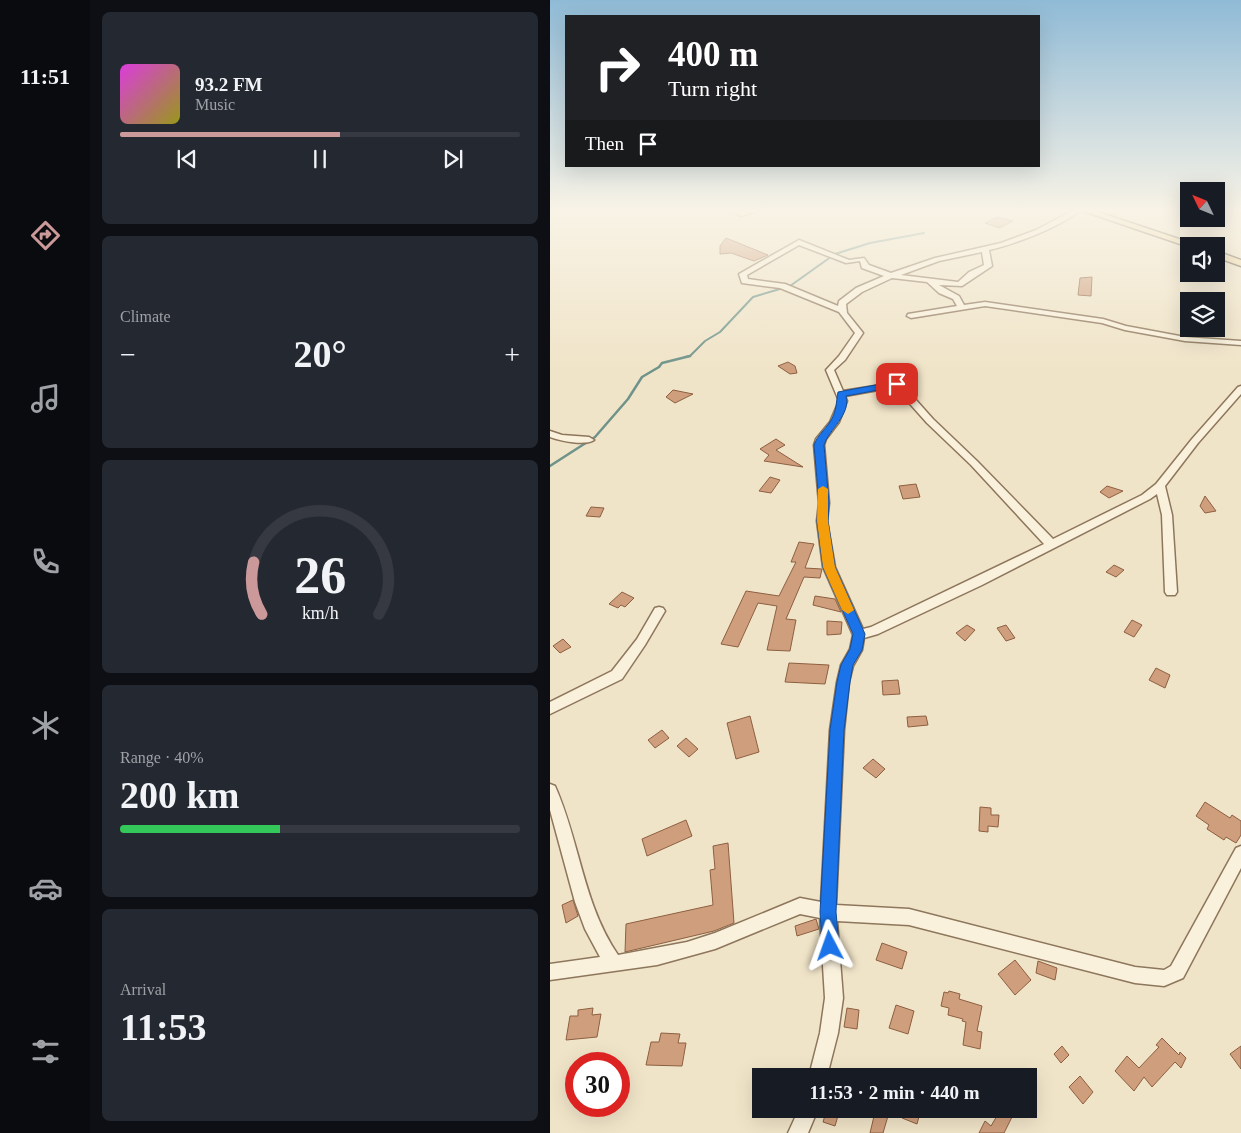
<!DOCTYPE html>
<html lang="en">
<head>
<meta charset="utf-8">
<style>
	body { margin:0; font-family:"Times New Roman",serif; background:#242831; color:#f1f3f6; height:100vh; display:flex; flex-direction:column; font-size:19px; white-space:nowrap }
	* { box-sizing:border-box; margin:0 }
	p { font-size:16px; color:#9ea1a6 }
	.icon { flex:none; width:28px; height:28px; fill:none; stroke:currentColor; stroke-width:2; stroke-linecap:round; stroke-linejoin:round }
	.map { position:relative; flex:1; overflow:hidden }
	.panel { display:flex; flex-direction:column; gap:12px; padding:12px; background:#0d0f14; width:460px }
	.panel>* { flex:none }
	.banner { position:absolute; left:15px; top:15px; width:475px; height:152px; border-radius:0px; box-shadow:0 5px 20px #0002; background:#202124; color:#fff; overflow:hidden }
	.needle { width:32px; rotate:313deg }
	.controls { position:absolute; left:630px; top:182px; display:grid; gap:10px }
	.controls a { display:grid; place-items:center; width:45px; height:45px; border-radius:0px; background:#171b24; box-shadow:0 5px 20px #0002; font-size:25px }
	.speed { position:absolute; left:15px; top:1052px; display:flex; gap:10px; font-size:25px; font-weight:700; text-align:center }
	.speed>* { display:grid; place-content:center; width:65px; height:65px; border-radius:50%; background:#171b24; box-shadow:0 5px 20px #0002; line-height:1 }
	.speed .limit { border:8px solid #d22; background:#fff; color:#111 }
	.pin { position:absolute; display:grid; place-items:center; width:42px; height:42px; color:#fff; margin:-21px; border-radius:10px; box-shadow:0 2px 8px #0006 }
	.me { position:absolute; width:55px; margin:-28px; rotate:356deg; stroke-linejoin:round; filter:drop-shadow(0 0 4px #0008) }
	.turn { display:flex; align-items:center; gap:18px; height:105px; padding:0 20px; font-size:22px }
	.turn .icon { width:65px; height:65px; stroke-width:2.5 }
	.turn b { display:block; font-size:35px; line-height:42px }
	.then { display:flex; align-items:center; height:48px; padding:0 20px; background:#0003; gap:10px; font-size:19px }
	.big { font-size:38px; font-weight:600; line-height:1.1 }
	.panel .widget { flex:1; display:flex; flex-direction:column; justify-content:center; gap:8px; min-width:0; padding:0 18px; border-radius:8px; background:#242831 }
	.panel .dial { align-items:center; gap:0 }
	.dial svg { height:130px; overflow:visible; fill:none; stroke:#363941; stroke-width:7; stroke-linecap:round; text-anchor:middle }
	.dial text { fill:#f1f3f6; stroke:none }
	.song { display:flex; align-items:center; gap:15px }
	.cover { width:60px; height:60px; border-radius:8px; background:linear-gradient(135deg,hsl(300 70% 55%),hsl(60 70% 35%)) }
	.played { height:5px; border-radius:2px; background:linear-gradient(90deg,#cc999b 55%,#363941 55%) }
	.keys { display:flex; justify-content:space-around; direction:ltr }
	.heat { display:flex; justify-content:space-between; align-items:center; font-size:28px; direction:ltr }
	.charge { height:8px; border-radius:4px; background:linear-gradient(90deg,#34c759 40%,#363941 0) }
	.trip { position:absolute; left:202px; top:1068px; width:285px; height:50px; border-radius:0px; background:#171b24; box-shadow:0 5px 20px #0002; font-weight:600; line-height:50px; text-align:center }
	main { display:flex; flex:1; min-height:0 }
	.dock { display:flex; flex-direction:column; width:90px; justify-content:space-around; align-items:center; background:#090b0e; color:#9ea1a6 }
	.dock .icon { width:35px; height:35px }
	.dock .on { color:#cc999b }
	.dock b { font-size:22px; color:#f1f3f6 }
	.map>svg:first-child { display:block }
</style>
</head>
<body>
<main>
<nav class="dock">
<b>11:51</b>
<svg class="icon on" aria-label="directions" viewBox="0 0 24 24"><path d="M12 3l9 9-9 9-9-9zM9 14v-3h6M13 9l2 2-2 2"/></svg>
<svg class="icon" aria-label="music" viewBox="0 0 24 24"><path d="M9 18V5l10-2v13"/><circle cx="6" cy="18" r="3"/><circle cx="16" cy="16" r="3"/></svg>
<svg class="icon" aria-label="phone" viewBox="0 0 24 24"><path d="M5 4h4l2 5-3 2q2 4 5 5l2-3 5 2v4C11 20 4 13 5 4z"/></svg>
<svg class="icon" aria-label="climate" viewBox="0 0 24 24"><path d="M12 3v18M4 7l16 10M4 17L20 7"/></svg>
<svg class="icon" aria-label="car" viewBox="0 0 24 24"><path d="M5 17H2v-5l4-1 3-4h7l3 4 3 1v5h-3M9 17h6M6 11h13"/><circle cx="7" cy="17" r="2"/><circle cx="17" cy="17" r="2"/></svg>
<svg class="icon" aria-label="filters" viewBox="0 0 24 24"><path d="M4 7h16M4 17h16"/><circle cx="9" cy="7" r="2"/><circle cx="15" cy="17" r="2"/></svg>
</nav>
<section class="panel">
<div class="widget">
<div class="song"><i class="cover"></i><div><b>93.2 FM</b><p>Music</p></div></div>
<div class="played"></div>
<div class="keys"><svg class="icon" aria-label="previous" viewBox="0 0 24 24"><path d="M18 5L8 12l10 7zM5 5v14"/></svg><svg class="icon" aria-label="pause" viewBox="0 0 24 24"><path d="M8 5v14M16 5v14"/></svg><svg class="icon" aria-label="next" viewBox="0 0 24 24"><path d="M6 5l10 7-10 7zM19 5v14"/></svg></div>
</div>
<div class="widget"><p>Climate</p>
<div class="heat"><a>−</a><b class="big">20°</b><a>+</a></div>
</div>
<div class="widget dial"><svg viewBox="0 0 100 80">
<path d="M14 69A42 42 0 1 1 86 69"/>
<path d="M14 69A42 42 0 0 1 9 37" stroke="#cc999b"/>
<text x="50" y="56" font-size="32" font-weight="700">26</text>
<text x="50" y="72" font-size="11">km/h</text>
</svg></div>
<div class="widget"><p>Range · 40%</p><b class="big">200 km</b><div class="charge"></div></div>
<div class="widget"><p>Arrival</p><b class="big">11:53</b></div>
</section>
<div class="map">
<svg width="691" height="1133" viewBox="0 0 691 1133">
	<rect width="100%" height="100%" fill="#f0e4c8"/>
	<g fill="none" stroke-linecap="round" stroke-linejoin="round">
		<path stroke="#6f938a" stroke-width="2" d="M135 357 140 356 155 341 170 332 203 297 240 286 285 254 320 243 374 233"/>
		<path stroke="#6f938a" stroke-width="2.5" d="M0 466 45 437 78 399 92 377 109 367 112 363 140 356"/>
	</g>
	<path fill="#cf9f7d" stroke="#8d5f41" d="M447 217 463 221 449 228 435 223Z
		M176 238 218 255 204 261 181 253 170 254V246Z
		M542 277 541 296 528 295 530 278Z
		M238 362 245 366 247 373 240 374 228 366Z
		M123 390 143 394 125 403 116 397Z
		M226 439 235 445 226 450 253 467 214 461 219 455 210 449Z
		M220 477 230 480 221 493 209 491Z
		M366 484 370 497 353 499 349 486Z
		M557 486 573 491 559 498 550 492Z
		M655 496 666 511 655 513 650 506Z
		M41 507 54 508 50 517 36 516Z
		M249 542 264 544 255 568 272 569 270 578 254 577 236 619 246 620 240 651 217 650 227 606 208 603 188 647 171 644 196 591 229 596 246 562H241Z
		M564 565 574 570 566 577 556 572Z
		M72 592 84 598 75 607 71 605 68 608 59 604Z
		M265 596 285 599 291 612 263 605Z
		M582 620 592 625 584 637 574 632Z
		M277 621 292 622 291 634 277 635Z
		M417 625 425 630 415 641 406 633Z
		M456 625 465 638 456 641 447 628Z
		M13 639 21 647 10 653 3 646Z
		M239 663 279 665 275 684 235 682Z
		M606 668 620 675 615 688 599 680Z
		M348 680 350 694 333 695 332 681Z
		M200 716 209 752 186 759 177 723Z
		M376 716 378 725 358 727 357 717Z
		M112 730 119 738 105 748 98 740Z
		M136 738 148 749 139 757 127 746Z
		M323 759 335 769 326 778 313 768Z
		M655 802 680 818 682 815 691 821V835L686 843 676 837 674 840 657 829 659 825 646 816Z
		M430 807 441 808V815H449L448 827 438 826V832L429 831Z
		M136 820 142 836 97 856 92 839Z
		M178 843 184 923 164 931 75 952 76 924 163 905 160 870 165 869 163 846Z
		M23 900 28 916 16 923 12 905Z
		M266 919 269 929 247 936 245 926Z
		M332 943 357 952 352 969 326 960Z
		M465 960 481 980 465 995 448 974Z
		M488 961 507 968 505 980 486 973Z
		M399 991 410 994 409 999 432 1006 427 1031 432 1032 430 1049 413 1045 416 1022 412 1021 413 1019 398 1015 399 1008 391 1006 394 992 398 993Z
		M346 1005 364 1011 358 1034 339 1028Z
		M43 1008 42 1015 51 1014 47 1037 16 1040 20 1016H28V1010Z
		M297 1008 309 1010 307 1029 294 1027Z
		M111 1033 130 1034 128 1043H136L132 1066 96 1065 101 1042H109Z
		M612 1038 629 1055 630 1052 636 1058 631 1068 625 1062 602 1087 594 1077 584 1091 565 1071 577 1056 589 1068 609 1047 606 1045Z
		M512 1046 519 1055 511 1063 504 1054Z
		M691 1046V1069L680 1054Z
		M530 1076 543 1092 533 1104 519 1087Z
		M277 1109H290L285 1126 273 1122Z
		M355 1109H371L367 1124 352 1118Z
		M451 1109H466L454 1133H429L435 1121 441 1126Z
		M325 1112 338 1116 333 1133H320Z"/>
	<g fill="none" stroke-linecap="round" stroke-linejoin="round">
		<g stroke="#8d765c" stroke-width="3">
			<path id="minor" d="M180 211H208L191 216Z
				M522 211H529C508 228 465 244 439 250L442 266 412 286 389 285 409 296 414 305 435 302 553 319 576 326 635 337 691 341V345L635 341 575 330 552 323 435 306 361 318 357 316 358 314 407 306 403 299 389 293 377 282 342 278 312 292 296 304 297 313 313 333 295 360 284 370 293 391 350 382 383 419 427 461 503 539 592 495 606 484 642 439 688 387 691 386V394L648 443 615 486 622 515 627 592 625 595H617L615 592 612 515 607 494 600 499 432 585 328 634 314 638 312 650 303 666 299 682 294 730 286 905 359 909 585 967 614 970 621 966 686 848 691 846V868L633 978 614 986 585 983 359 925 287 921 293 998 288 1033 277 1076H259L270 1033 275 998 270 918 250 914 165 949 107 965 0 980V964L50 957 35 929 25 902 0 810V784L5 786C30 842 33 904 68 955L137 942 165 933 250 898 271 902 280 730 287 682 291 665 300 649 303 635 273 567 267 521 269 503 264 445 266 439 280 422 289 401 276 370 289 356 305 333 289 312 230 288 192 283 189 274 249 240 299 260 314 258 319 265 341 273 385 258 451 243 486 230ZM249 245 296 263 310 261 312 268 334 276 306 288 289 301 288 306 235 284 198 279 197 275ZM432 252 434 265 419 272 408 282 351 275 389 261ZM345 387 377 423 421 465 494 544 321 627 313 629 285 567 277 521 279 503 274 445 276 439 289 422 297 401 295 396Z
				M0 431 12 435 39 437 44 440C36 446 10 441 0 437Z
				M109 607 113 608 115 611 95 645 72 679 0 714V702L62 671 87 639 105 608Z
				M249 1109H268L258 1133H238Z"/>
		</g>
		<g stroke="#5b4430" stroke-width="3">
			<path id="major" d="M533 211H545L650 246 639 247Z
				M666 251 691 260V266L666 257Z"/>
		</g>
		<use href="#minor" fill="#faf1dc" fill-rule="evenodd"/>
		<use href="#major" fill="#f3d9a0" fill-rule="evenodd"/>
	</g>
	<linearGradient id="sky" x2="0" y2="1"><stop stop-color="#8fbad6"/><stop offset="0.57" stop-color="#f8f3e6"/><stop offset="1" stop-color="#f8f3e6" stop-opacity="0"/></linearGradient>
	<rect width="691" height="369" fill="url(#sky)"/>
	<path fill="#1a73e8" stroke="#114b97" d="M347 381 351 384 350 386 296 396C301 415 279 429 274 445L279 503 278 521 285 567 315 634 312 650 303 665 300 682 294 730 286 912 289 946 286 952 280 955 274 952 272 946 270 912 280 730 287 682 291 665 300 649 303 634 273 567 267 521 269 503 264 445C267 436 274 431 280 422 287 411 286 402 288 392Z"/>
	<path fill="#f59e0b" d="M273 486 278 489V521L285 567 304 610 298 614 292 610 273 567 267 521 268 489Z"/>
</svg>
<div class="controls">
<a><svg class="needle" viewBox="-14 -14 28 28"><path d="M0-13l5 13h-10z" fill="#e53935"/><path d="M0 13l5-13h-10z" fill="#9ea1a6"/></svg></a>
<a><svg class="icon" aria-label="sound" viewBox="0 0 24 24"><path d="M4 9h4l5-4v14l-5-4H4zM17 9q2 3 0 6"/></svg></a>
<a><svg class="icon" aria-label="layers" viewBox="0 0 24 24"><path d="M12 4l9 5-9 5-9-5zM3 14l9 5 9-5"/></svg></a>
</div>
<div class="speed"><div class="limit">30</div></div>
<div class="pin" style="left:347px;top:384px;background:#d93025"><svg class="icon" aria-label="arrive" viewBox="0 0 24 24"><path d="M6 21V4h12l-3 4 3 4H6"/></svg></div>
<svg class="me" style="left:280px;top:946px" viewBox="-20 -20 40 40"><path d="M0-17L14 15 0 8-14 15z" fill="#1a73e8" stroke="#fff" stroke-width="4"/></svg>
<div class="trip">11:53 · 2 min · 440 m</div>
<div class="banner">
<div class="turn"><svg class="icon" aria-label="right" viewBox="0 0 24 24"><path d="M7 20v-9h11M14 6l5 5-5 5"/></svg><div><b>400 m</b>Turn right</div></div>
<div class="then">Then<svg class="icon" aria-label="arrive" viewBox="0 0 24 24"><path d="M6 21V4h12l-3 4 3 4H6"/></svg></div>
</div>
</div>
</main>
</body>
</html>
